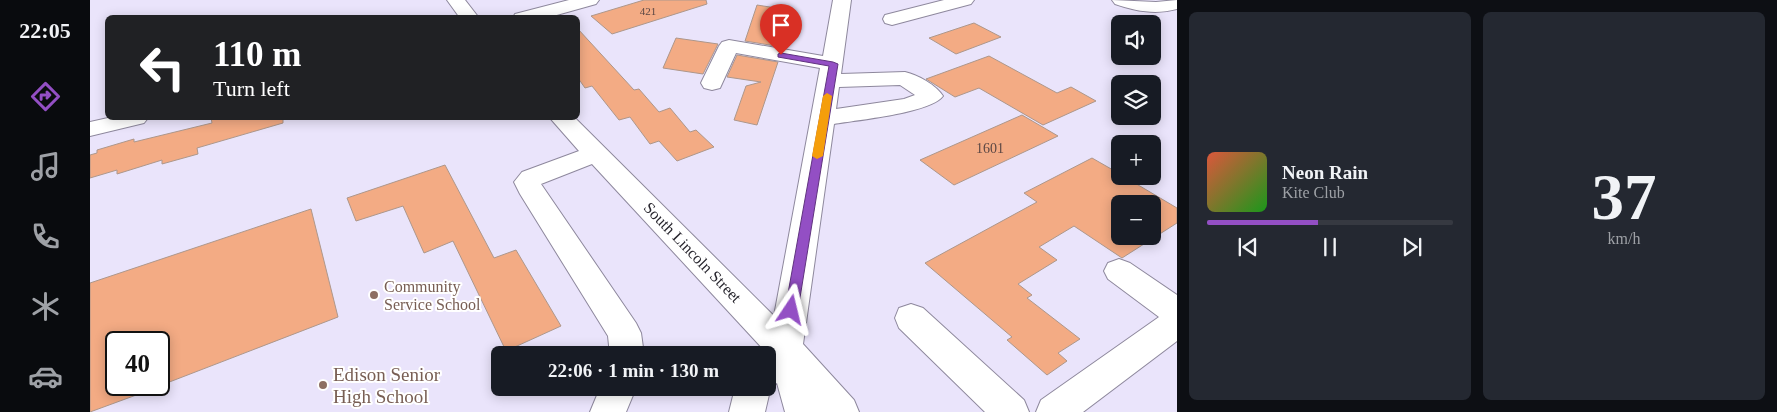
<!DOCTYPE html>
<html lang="en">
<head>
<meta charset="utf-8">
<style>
	body { margin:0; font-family:Georgia,serif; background:#242831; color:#f1f3f6; height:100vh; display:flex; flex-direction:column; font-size:19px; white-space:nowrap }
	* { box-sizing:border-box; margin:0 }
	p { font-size:16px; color:#9ea1a6 }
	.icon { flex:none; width:28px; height:28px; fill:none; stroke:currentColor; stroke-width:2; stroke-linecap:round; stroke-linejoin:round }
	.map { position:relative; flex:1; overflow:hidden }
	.details { display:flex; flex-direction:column; gap:12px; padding:12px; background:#0d0f14; width:600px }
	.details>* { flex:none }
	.top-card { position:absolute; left:15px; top:15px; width:475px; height:105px; border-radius:8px; box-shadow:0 2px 12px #0003; background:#202124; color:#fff; overflow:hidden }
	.tools { position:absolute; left:1021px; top:15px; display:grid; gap:10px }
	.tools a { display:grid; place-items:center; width:50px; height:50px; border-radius:8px; background:#171b24; box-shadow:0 2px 12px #0003; font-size:25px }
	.speed { position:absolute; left:15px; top:331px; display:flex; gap:10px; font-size:25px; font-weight:700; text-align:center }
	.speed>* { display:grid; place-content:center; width:65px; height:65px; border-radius:50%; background:#171b24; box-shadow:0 2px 12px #0003; line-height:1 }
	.speed .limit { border:2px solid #111; border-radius:8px; background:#fff; color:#111 }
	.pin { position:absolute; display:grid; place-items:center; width:42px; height:42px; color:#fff; margin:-51px -21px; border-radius:50% 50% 50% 0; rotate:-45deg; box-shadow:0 0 5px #0007 }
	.pin .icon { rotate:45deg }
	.me { position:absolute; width:55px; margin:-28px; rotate:10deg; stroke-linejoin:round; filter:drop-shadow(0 0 4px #0008) }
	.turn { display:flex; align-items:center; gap:18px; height:105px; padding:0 25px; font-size:22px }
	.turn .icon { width:65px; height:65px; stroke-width:2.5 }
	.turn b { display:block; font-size:35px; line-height:42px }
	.details .card { flex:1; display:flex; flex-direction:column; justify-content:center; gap:8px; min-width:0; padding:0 18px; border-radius:8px; background:#242831 }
	.details .dial { align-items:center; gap:0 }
	.dial b { font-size:65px; line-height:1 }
	.song { display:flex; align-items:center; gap:15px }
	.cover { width:60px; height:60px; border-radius:8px; background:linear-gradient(135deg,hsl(10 70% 55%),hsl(120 70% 35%)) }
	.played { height:5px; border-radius:2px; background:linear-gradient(90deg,#934fc4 45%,#363941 45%) }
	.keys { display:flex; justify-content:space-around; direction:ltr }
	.details .tiles { flex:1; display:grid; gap:12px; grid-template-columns:repeat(2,1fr) }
	.trip { position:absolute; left:401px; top:346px; width:285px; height:50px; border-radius:8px; background:#171b24; box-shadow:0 2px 12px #0003; font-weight:700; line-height:50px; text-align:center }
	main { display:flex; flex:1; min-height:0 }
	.tabs { display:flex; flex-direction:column; width:90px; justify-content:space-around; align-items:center; background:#090b0e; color:#9ea1a6 }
	.tabs .icon { width:35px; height:35px }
	.tabs .on { color:#934fc4 }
	.tabs b { font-size:22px; color:#f1f3f6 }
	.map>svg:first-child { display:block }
</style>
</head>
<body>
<main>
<nav class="tabs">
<b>22:05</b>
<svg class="icon on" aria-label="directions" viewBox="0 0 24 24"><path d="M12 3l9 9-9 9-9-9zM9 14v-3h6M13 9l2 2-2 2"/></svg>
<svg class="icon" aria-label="music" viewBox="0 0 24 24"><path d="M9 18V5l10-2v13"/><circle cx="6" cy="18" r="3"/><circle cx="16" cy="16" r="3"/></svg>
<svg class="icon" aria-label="phone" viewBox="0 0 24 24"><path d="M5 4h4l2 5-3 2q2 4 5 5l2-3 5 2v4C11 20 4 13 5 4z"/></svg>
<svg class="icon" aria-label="climate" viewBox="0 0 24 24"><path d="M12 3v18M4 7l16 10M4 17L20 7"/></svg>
<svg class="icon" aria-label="car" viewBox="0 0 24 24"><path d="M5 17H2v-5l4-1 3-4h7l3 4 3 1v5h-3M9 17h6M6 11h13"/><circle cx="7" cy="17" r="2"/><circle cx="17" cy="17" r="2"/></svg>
</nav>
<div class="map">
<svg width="1087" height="412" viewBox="0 0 1087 412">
	<rect width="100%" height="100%" fill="#eae4fb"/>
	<path fill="#f3ab84" stroke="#ad978b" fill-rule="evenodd" d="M554 0H616L617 4 522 34 501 16Z
		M667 5 705 11 692 47 655 41Z
		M884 23 911 37 866 54 839 38Z
		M488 29 544 90 549 89 569 112 580 108 600 132 606 130 624 147 587 161 569 141 560 144 540 117 529 120 502 86 495 88 488 78Z
		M586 38 628 44 613 74 573 68Z
		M647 55 688 62 667 125 644 120 656 86 671 82 637 77Z
		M899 56 967 93 981 87 1006 101 953 125 889 88 865 97 836 79Z
		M932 115 968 136 864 185 830 160Z
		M121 118H193V123L107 148 108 154 72 164V160L27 174V170L0 178V155L7 153V150L44 139V142L122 123Z
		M1002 158 1030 174V176H1033L1087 208V223L1032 258 984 226 949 247 967 260 928 284 942 295 937 298 990 339 968 353 977 361 957 375 917 340 922 337 835 263 947 202 934 193ZM1030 204H1062V236H1030Z
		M355 165 404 258 426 250 471 326 416 351 363 241 334 253 313 206 266 221 257 198Z
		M221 209 248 317 69 386V342H26V385H68V387L0 412V283Z"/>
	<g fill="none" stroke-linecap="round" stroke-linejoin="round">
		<g stroke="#8e889d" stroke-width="2">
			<path id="minor" d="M357 0H375L389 18H370Z
				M479 0H509L506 4 456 18H423L425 14Z
				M743 0H761L751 74 815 72C828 75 846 85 853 96 841 113 766 120 744 124L713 344 764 400 769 412H695L687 383 681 386 675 412H639L645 388H678V355H670L674 350 502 164 451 184 546 323 551 333 554 355H520L518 336 430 194 424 182 432 172 489 151 460 118H485L684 316 730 68 646 53 630 88 622 90 614 88 611 83 629 46 632 42 639 40 733 56ZM810 85 825 95 814 99 746 109 749 87Z
				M854 0H884L881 4 802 25 795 23 793 19 795 15Z
				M1022 0 1066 2 1087 0V9C1065 15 1046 11 1025 4Z
				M18 118H58L54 123 0 136V122Z
				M1029 259 1040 263 1087 295V341L993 412H946L951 400 1069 317 1018 279 1014 271 1018 263Z
				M821 304 833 308 934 400 939 412H895L809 328 805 318 809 308Z
				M510 388H546L536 412H500Z"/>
		</g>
		<use href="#minor" fill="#fff" fill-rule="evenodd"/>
	</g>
	<path fill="#934fc4" stroke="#60337f" d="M691 53 743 62 748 64 708 310 706 314 701 316 697 314 695 310 739 66 688 57V54Z"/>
	<path fill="#f59e0b" d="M737 93 742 96 733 156 727 159 722 156 733 96Z"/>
	<g fill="#8d6e63" stroke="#fff" stroke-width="2">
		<circle cx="284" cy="295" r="5"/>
		<circle cx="233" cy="385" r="5"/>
	</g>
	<g text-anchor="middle" stroke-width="4" stroke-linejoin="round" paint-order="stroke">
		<g font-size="11" fill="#5b4744">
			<text x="558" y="15">421</text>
		</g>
		<g font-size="14" fill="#5b4744">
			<text x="900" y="153">1601</text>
		</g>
		<g font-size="16" fill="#28262e" stroke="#fff">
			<text transform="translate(603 252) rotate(46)" y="6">South Lincoln Street</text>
		</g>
		<g font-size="16" fill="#785e54" stroke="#fff" text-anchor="start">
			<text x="294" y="292">Community<tspan x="294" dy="18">Service School</tspan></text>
		</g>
		<g font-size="19" fill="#785e54" stroke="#fff" text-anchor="start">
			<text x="243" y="381">Edison Senior<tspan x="243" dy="22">High School</tspan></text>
		</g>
	</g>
</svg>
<div class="tools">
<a><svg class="icon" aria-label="sound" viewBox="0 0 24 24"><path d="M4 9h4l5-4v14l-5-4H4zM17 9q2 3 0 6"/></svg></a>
<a><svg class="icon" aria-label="layers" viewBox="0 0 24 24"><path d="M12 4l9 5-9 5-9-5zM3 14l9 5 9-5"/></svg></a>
<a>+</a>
<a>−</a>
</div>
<div class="speed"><div class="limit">40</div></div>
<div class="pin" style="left:691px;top:55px;background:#d93025"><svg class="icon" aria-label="arrive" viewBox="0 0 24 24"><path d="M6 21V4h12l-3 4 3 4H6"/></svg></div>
<svg class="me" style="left:701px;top:310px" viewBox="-20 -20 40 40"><path d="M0-17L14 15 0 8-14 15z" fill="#934fc4" stroke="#fff" stroke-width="4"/></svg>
<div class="trip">22:06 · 1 min · 130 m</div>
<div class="top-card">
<div class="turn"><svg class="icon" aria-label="left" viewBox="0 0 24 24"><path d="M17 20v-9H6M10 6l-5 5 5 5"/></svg><div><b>110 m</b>Turn left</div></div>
</div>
</div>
<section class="details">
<div class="tiles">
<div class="card">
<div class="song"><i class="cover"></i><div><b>Neon Rain</b><p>Kite Club</p></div></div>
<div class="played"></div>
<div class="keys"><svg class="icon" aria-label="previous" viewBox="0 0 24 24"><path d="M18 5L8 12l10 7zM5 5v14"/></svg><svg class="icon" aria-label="pause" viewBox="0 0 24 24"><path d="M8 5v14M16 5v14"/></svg><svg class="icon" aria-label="next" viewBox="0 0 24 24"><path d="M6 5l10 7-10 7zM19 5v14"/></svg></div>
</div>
<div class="card dial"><b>37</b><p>km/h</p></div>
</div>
</section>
</main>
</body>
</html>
